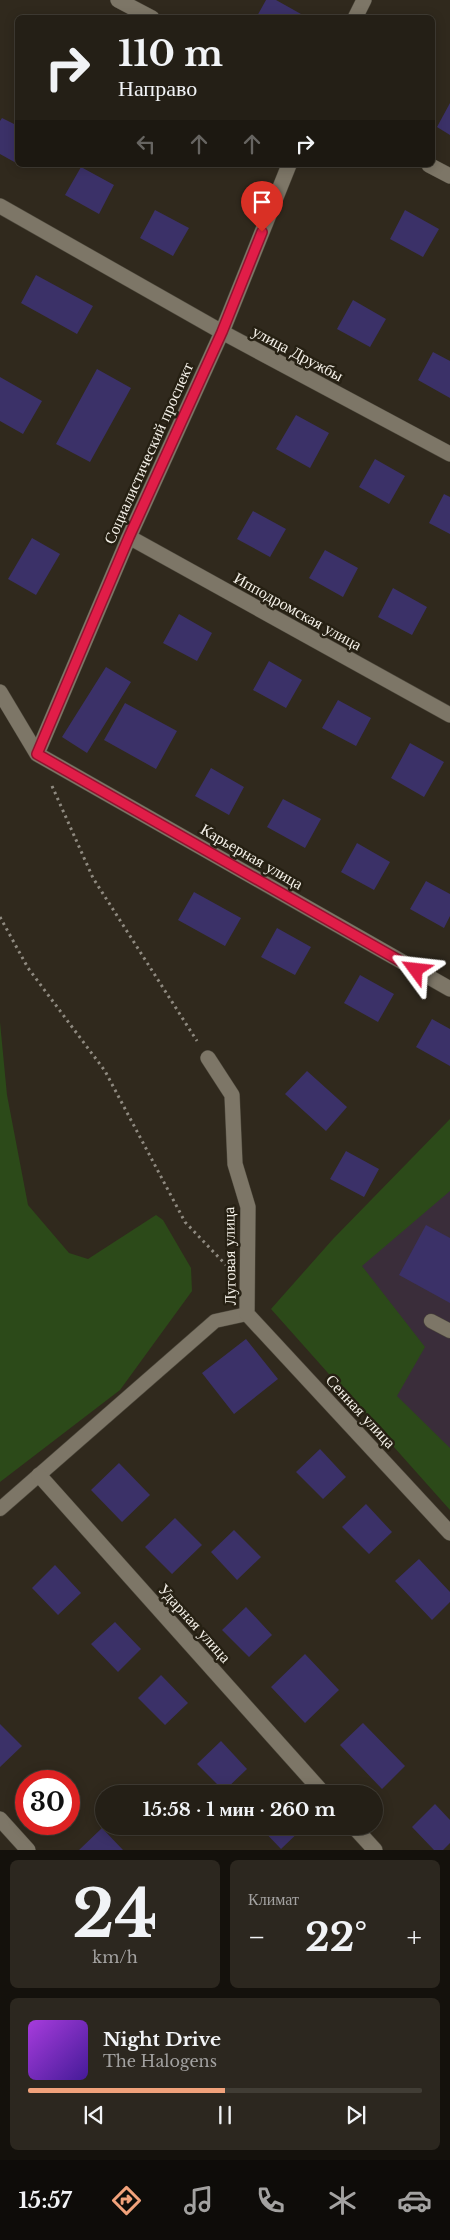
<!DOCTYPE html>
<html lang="ru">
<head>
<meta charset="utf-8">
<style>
	body { margin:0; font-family:"Libre Baskerville",serif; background:#2c271f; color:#f1f3f6; height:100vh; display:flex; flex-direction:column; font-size:19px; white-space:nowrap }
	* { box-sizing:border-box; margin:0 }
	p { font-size:16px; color:#a3a2a1 }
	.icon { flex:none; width:28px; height:28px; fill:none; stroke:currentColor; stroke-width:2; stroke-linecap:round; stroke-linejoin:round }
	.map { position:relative; height:1850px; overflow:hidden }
	.sheet { display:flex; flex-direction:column; gap:10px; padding:10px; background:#14110c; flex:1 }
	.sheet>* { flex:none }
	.top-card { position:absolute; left:15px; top:15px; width:420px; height:152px; border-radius:8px; box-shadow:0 2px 12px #0003,0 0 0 1px #413d35; background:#241f16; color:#f1f3f6; overflow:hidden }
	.speed { position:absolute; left:15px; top:1770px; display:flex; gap:10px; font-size:25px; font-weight:700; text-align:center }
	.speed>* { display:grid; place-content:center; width:65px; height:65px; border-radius:50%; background:#241f16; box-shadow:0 2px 12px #0003,0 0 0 1px #413d35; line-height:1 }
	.speed .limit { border:8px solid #d22; background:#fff; color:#111 }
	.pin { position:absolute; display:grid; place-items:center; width:42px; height:42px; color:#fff; margin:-51px -21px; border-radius:50% 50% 50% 0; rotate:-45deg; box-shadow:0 0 5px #0007 }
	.pin .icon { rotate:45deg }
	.me { position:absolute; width:55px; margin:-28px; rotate:300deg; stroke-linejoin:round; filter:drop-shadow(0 0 4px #0008) }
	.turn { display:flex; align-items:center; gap:18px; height:105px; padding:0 20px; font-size:22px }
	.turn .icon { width:65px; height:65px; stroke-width:2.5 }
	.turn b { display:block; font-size:35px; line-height:42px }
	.lanes { display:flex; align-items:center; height:48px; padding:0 20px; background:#0003; justify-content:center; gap:25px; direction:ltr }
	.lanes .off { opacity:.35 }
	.big { font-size:38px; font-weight:800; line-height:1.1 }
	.sheet .tile { flex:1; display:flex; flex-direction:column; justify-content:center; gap:8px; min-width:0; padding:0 18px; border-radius:8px; background:#2c271f }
	.sheet .dial { align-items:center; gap:0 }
	.dial b { font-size:65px; line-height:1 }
	.song { display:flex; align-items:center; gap:15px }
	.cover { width:60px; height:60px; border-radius:8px; background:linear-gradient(135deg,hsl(280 70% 55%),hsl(260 70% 35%)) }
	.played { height:5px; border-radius:2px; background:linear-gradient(90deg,#f1a27b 50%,#413d35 50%) }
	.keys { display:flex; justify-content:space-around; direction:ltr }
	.heat { display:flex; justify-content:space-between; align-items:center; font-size:28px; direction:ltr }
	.sheet .tiles { flex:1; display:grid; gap:10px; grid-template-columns:1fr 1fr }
	.tile:last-child { grid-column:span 2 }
	.trip { position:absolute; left:95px; top:1785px; width:288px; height:50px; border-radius:25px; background:#241f16; box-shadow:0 2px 12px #0003,0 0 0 1px #413d35; font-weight:800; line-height:50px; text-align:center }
	.tabs { display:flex; height:80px; justify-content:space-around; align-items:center; background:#0e0c09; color:#a3a2a1 }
	.tabs .icon { width:35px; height:35px }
	.tabs .active { color:#f1a27b }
	.tabs b { font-size:22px; color:#f1f3f6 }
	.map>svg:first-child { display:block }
</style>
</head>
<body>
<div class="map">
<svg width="450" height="1850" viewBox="0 0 450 1850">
	<rect width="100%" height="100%" fill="#30291d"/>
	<path fill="#3a2d3a" d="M450 1131V1489L285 1295Z"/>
	<path fill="#2c4a19" d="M0 1022 7 1095 28 1205 69 1253 88 1259 156 1215 163 1220 191 1268 192 1291 120 1390 0 1482Z
		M450 1119V1191L362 1266 425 1347 397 1396 450 1448V1510L271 1309 333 1239Z"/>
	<path fill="#3b3168" d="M266 0H276L301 14 300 18H256Z
		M450 103V135L437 127Z
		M2 118 18 126V164L0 154V121Z
		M81 167 114 185 99 214 65 195Z
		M155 210 189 228 173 256 140 238Z
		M405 210 439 229 423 257 390 239Z
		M36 275 93 306 77 334 21 303Z
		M353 300 386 319 370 347 337 329Z
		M433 352 450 361V398L418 380Z
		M97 369 131 388 90 462 56 444Z
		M0 377 42 401 23 434 0 421Z
		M296 415 329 433 310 468 276 449Z
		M375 459 405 476 389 504 359 487Z
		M444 494 450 497V534L429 523Z
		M253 511 286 529 270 557 237 539Z
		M32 538 60 554 36 595 8 579Z
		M325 550 358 568 343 597 309 578Z
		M393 588 427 607 412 635 378 617Z
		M179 614 212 633 197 661 163 643Z
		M269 661 302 680 286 708 253 690Z
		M106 667 131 682 87 753 62 737Z
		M338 700 371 718 356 746 322 728Z
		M125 703 177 731 156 769 104 740Z
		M410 743 444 762 424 797 391 778Z
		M211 768 244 787 229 815 195 796Z
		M283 799 321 819 305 848 267 827Z
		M357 843 390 862 374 890 341 872Z
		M426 881 450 894V916L444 928 410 909Z
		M194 892 241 918 225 946 178 920Z
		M277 928 311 947 295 975 261 957Z
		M360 975 394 994 378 1022 344 1003Z
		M432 1019 450 1029V1066L416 1047Z
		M307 1071 347 1107 326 1131 285 1094Z
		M346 1151 379 1169 364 1197 330 1179Z
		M426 1225 450 1238V1303L399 1275Z
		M246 1339 278 1379 234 1414 202 1373Z
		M320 1449 346 1477 323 1499 296 1472Z
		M119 1463 150 1495 122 1522 91 1490Z
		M366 1504 392 1532 369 1554 342 1527Z
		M175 1518 202 1545 172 1574 145 1547Z
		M234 1530 261 1557 237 1580 211 1552Z
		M419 1559 450 1592V1602L432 1620 395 1581Z
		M55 1565 81 1593 58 1615 32 1588Z
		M246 1607 272 1635 249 1657 222 1630Z
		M115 1622 141 1649 118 1672 91 1644Z
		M305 1654 339 1690 305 1723 271 1687Z
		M161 1675 188 1703 165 1725 138 1698Z
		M363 1723 405 1766 382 1789 340 1745Z
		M0 1724 22 1746 0 1767Z
		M221 1741 247 1769 224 1791 197 1764Z
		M69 1798 76 1806 69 1813Z
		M435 1804 450 1820V1843L443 1850H434L412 1827Z
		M259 1826H305L281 1849Z
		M102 1828 123 1850H79Z"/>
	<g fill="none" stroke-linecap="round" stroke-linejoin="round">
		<g stroke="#4d483c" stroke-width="15">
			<path id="lane" d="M431 1321 450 1331
				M0 1509 215 1321 247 1314"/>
		</g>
		<g stroke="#4d483c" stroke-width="16">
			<path id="street" d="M118 0 152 18
				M355 18 364 0
				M429 165 450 176
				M0 206 222 332 450 454
				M129 537 450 715
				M0 692 37 754 450 989
				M37 754 129 537 222 332 289 165
				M208 1058 232 1095 235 1164 248 1207 247 1314 450 1533
				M39 1475 324 1794
				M0 1819 28 1850
				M353 1826 375 1850"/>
		</g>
		<path stroke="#8f8a80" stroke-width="3" stroke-dasharray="2.5 4" stroke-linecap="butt" d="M52 786 93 878 197 1041
			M0 917 28 968 105 1071 185 1222 226 1265"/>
		<use href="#lane" stroke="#7d7667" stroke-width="14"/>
		<use href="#street" stroke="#7d7667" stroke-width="15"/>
	</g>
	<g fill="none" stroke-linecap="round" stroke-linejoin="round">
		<g stroke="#92132f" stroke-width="12">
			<path id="route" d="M262 232 222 332 129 537 37 754 416 970"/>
		</g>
		<use href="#route" stroke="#e11d48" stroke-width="9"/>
	</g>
	<g text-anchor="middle" stroke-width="5" stroke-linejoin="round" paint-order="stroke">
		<g font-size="16" fill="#f5f1e9" stroke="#262013">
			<text transform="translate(298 353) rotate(28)" y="6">улица Дружбы</text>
			<text transform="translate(148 453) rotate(-66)" y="6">Социалистический проспект</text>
			<text transform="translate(298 611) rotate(29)" y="6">Ипподромская улица</text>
			<text transform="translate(252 856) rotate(30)" y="6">Карьерная улица</text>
			<text transform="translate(229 1256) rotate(-91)" y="6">Луговая улица</text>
			<text transform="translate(361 1411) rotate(47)" y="6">Сенная улица</text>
			<text transform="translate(195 1623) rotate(48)" y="6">Ударная улица</text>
		</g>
	</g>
</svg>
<div class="speed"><div class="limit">30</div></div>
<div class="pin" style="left:262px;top:232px;background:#d93025"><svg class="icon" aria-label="arrive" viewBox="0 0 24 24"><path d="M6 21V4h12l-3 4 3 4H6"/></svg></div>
<svg class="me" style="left:416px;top:970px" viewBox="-20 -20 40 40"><path d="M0-17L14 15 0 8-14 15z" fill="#e11d48" stroke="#fff" stroke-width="4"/></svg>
<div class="trip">15:58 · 1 мин · 260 m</div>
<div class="top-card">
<div class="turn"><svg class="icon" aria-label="right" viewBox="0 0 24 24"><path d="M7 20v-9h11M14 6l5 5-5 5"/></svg><div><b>110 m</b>Направо</div></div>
<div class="lanes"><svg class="icon off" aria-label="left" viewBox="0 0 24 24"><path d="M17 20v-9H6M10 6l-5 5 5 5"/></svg><svg class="icon off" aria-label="ahead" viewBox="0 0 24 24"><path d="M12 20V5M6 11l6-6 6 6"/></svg><svg class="icon off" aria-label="ahead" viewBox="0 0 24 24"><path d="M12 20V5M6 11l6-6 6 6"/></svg><svg class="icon" aria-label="right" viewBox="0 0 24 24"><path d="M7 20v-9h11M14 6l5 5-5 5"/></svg></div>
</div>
</div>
<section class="sheet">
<div class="tiles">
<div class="tile dial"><b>24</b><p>km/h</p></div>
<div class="tile"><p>Климат</p>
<div class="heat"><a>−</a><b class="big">22°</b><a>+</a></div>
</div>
<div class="tile">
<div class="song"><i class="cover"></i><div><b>Night Drive</b><p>The Halogens</p></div></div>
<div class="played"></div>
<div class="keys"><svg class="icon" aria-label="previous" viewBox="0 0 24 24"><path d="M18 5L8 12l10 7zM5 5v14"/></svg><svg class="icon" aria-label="pause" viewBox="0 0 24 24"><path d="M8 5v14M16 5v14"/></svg><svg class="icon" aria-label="next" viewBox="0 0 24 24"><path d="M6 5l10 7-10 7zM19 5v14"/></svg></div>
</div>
</div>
</section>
<nav class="tabs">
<b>15:57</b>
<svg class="icon active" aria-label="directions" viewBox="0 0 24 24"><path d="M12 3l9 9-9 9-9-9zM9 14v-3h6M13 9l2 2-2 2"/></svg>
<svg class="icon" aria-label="music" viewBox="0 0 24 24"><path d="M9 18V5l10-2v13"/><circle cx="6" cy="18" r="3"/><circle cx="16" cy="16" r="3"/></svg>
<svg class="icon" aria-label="phone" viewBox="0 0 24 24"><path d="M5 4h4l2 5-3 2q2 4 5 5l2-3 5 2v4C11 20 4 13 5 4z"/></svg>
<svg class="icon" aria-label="climate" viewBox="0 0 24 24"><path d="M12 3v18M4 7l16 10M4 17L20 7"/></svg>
<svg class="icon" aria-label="car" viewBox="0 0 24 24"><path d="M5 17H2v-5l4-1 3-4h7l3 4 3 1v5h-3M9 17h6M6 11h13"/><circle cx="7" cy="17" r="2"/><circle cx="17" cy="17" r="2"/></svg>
</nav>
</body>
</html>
